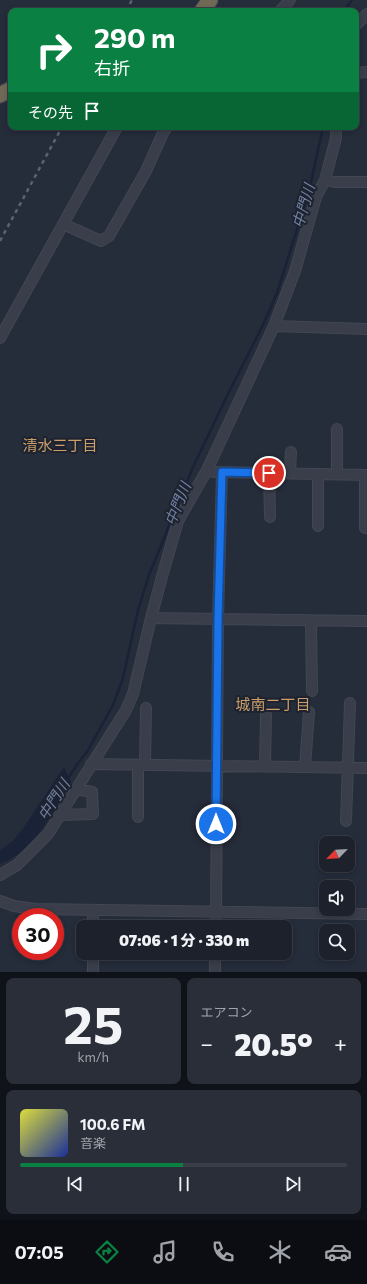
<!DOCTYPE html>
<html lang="ja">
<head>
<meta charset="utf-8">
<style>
	body { margin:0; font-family:Commissioner,"Noto Sans JP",sans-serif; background:#292e38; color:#f1f3f6; height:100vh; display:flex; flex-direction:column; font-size:15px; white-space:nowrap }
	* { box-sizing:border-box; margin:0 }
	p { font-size:13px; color:#a0a3a9 }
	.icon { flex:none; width:22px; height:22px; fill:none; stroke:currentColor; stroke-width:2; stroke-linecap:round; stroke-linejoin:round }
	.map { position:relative; height:972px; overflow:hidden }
	.drawer { display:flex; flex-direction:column; gap:6px; padding:6px; background:#0f1218; flex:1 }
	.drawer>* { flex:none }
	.top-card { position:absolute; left:8px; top:8px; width:351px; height:122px; border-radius:8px; box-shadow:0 2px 6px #0003,0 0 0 1px #3a3e48; background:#0b8043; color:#fff; overflow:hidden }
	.needle { width:26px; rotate:245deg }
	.buttons { position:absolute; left:319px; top:836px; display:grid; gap:8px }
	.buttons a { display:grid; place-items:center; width:36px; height:36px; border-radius:8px; background:#1c212c; box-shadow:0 2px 6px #0003,0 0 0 1px #3a3e48; font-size:20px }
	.speed { position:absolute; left:12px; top:908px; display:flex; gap:8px; font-size:20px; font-weight:700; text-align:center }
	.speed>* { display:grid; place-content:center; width:52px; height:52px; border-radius:50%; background:#1c212c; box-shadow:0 2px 6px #0003,0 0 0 1px #3a3e48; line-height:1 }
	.speed .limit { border:6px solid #d22; background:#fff; color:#111 }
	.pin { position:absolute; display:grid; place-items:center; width:34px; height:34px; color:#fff; margin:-17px; border:2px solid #fff; border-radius:50%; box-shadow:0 1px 4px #0007 }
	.me { position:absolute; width:44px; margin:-22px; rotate:0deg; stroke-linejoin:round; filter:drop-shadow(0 0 3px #0008) }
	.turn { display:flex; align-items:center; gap:14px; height:84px; padding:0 20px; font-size:18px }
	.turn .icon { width:52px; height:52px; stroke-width:2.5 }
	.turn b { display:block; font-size:28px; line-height:34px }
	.then { display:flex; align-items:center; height:38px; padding:0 20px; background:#0003; gap:8px; font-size:15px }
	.big { font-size:30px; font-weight:800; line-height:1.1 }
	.drawer .card { flex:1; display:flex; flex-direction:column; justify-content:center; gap:6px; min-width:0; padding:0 14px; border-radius:8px; background:#292e38 }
	.drawer .dial { align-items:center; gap:0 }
	.dial b { font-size:52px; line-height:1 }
	.song { display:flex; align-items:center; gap:12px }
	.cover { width:48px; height:48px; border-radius:6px; background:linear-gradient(135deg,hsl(60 70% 55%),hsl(230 70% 35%)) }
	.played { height:4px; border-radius:2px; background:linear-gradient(90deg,#0b8043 50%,#3a3e48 50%) }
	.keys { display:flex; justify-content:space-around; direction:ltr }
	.heat { display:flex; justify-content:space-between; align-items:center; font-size:22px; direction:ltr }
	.drawer .tiles { flex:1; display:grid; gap:6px; grid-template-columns:1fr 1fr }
	.card:last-child { grid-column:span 2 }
	.trip { position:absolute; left:76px; top:920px; width:216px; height:40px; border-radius:8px; background:#1c212c; box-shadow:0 2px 6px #0003,0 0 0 1px #3a3e48; font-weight:800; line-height:40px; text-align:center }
	.menu { display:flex; height:64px; justify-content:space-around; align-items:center; background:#0b0d12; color:#a0a3a9 }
	.menu .icon { width:28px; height:28px }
	.menu .active { color:#0b8043 }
	.menu b { font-size:18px; color:#f1f3f6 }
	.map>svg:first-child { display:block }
</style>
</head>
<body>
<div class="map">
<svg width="367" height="972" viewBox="0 0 367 972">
	<rect width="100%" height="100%" fill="#252c3a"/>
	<path fill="#192237" d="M64 767 71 782C52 812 35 851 0 864V850L13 841 24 827Z"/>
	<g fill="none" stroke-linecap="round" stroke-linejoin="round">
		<path stroke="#192237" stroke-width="2.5" d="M344 11 352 0
			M67 780 78 763 87 752 113 705 123 678 138 610 149 575 193 467 227 396 263 325 277 293 309 191 323 127"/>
		<g stroke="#424753" stroke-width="12">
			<path id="minor" d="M280 11 290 0
				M356 25 367 14
				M356 73 367 72
				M325 180 334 182H367
				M63 224 101 241 109 236 146 171 163 133 167 127
				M274 326 367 329
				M0 338 117 127
				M207 470 214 472 367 475
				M269 473 270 517
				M290 473 291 452
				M337 474V429
				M318 526V474
				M365 528V475
				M151 618 367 621
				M311 620 312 691
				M91 764 367 768
				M145 765 146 708
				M265 767 266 714
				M305 767 309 712
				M60 815 93 814 92 792 76 789
				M138 817V765
				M346 821 350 703
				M0 875 17 865 48 834 126 710 133 694 151 618 163 573 178 521 207 470 274 326 295 271 316 197 325 180 336 138V127
				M0 901 14 906 35 909 367 914
				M93 910V927
				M216 927 218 619 222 472
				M93 953V972
				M215 972V953"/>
		</g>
		<g stroke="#444955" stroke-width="17">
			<path id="highway" d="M202 11 210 0
				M0 95 11 89"/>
		</g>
		<use href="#minor" stroke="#393e4a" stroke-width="10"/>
		<use href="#highway" stroke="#706956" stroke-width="15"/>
		<path stroke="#5b6271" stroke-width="2.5" stroke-dasharray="4 4" stroke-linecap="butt" d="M126 11 132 0
			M0 241 62 127"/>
	</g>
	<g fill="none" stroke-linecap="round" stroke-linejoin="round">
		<g stroke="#114b97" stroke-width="10">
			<path id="route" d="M216 824 218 619 222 472 269 473"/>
		</g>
		<use href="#route" stroke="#1a73e8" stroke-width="7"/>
	</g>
	<g text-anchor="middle" stroke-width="4" stroke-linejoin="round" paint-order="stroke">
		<g font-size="15" font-style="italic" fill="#7080a2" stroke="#1e232f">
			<text transform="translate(304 206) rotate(-74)" y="5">中門川</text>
			<text transform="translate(178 504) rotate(-68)" y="5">中門川</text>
			<text transform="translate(54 800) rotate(-57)" y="5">中門川</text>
		</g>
		<g font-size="15" fill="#ca9f6b" stroke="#1e232f">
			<text x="60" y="451">清水三丁目</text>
			<text x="273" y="710">城南二丁目</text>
		</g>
	</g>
</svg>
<div class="buttons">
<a><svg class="needle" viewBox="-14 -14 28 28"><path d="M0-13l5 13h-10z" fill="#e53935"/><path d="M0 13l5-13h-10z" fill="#a0a3a9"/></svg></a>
<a><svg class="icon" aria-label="sound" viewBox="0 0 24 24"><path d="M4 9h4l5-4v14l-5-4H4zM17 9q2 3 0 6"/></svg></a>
<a><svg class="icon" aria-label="search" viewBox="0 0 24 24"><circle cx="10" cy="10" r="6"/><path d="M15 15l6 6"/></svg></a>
</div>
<div class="speed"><div class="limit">30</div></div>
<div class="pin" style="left:269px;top:473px;background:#d93025"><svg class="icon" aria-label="arrive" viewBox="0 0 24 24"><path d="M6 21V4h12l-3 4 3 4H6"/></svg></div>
<svg class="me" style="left:216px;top:824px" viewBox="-20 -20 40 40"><circle r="17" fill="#1a73e8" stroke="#fff" stroke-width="3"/><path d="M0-11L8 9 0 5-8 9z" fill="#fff"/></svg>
<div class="trip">07:06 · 1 分 · 330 m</div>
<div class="top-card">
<div class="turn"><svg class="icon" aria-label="right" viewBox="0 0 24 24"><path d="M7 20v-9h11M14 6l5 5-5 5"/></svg><div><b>290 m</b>右折</div></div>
<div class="then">その先<svg class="icon" aria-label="arrive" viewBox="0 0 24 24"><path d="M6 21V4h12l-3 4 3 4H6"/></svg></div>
</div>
</div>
<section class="drawer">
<div class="tiles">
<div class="card dial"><b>25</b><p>km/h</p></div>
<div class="card"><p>エアコン</p>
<div class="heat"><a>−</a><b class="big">20.5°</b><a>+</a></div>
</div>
<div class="card">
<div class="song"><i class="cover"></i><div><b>100.6 FM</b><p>音楽</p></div></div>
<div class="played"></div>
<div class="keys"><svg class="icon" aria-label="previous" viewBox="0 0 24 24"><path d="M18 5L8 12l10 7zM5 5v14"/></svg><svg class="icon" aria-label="pause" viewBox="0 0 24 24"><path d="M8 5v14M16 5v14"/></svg><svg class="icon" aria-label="next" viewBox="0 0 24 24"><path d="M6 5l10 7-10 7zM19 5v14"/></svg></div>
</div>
</div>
</section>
<nav class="menu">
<b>07:05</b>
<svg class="icon active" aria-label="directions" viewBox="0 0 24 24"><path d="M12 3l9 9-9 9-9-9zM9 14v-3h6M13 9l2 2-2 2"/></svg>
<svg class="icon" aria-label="music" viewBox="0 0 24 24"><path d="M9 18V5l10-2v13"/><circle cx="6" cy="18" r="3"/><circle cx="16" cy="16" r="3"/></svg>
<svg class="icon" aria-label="phone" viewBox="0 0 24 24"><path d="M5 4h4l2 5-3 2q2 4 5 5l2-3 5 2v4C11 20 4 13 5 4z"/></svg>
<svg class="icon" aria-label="climate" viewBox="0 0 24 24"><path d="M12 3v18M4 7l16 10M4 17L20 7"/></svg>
<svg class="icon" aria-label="car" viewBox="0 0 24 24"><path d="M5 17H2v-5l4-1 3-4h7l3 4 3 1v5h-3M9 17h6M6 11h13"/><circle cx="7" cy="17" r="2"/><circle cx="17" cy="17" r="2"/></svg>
</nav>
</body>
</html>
